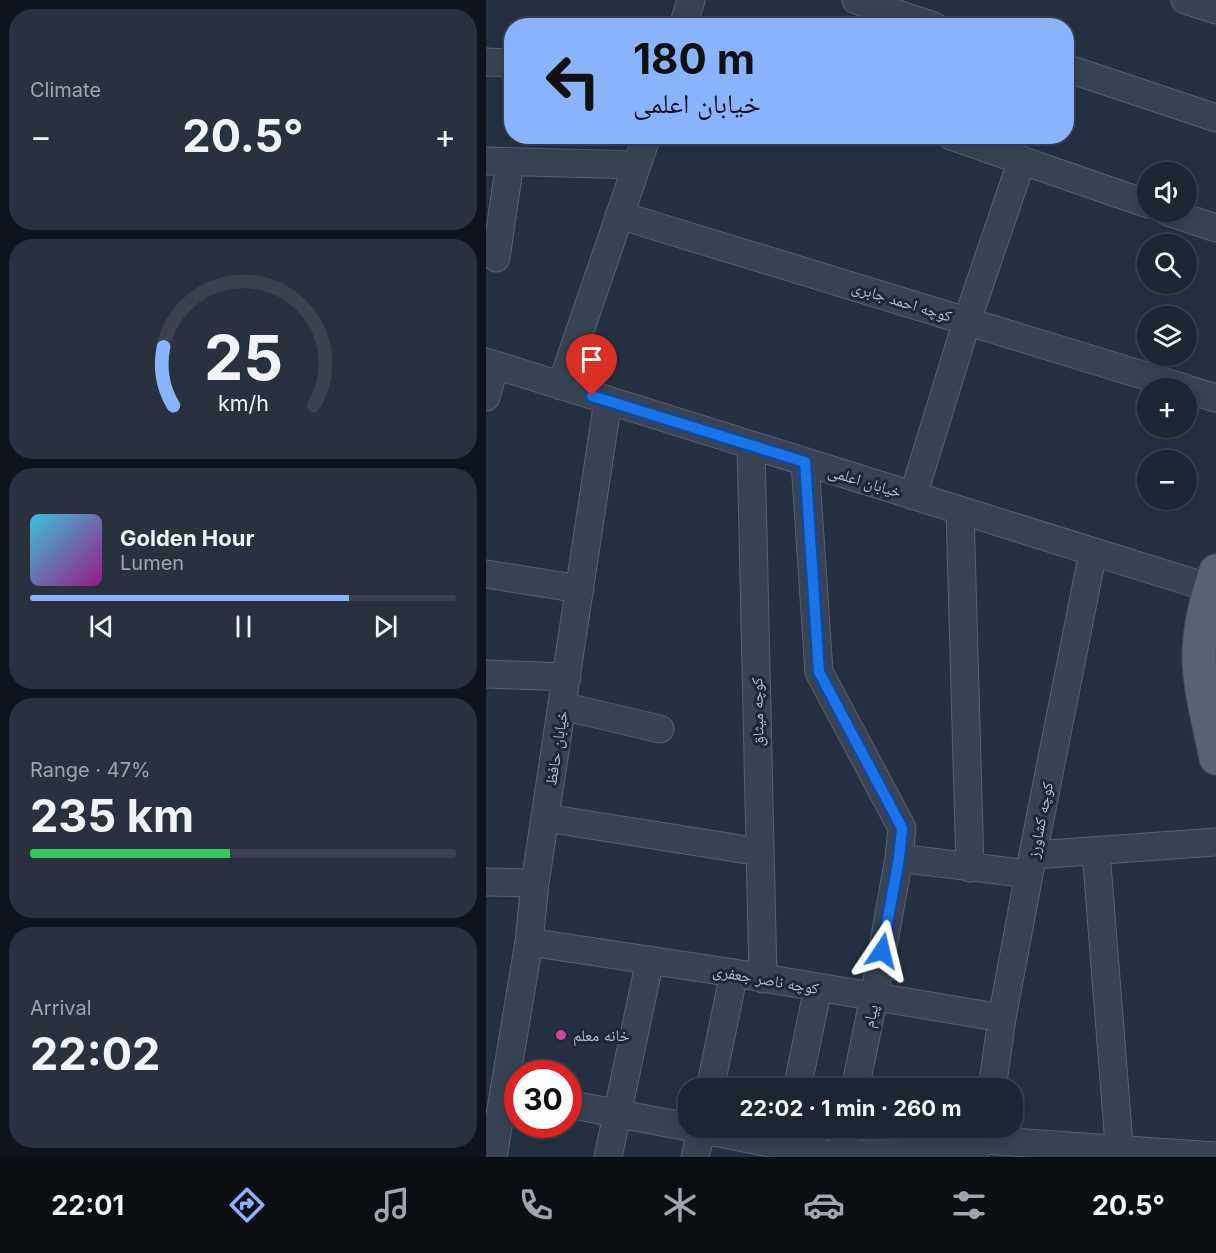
<!DOCTYPE html>
<html lang="en">
<head>
<meta charset="utf-8">
<style>
	body { margin:0; font-family:Inter,"Noto Naskh Arabic",sans-serif; background:#29313e; color:#f1f3f6; height:100vh; display:flex; flex-direction:column; font-size:22px; white-space:nowrap }
	* { box-sizing:border-box; margin:0 }
	p { font-size:20px; color:#a0a5ac }
	.icon { flex:none; width:33px; height:33px; fill:none; stroke:currentColor; stroke-width:2; stroke-linecap:round; stroke-linejoin:round }
	.map { position:relative; flex:1; overflow:hidden }
	.drawer { display:flex; flex-direction:column; gap:9px; padding:9px; background:#0f141c; width:486px }
	.drawer>* { flex:none }
	.top-card { position:absolute; left:18px; top:18px; width:570px; height:126px; border-radius:24px; box-shadow:0 3px 15px #0003,0 0 0 2px #3a424d; background:#8ab3fe; color:#111; overflow:hidden }
	.buttons { position:absolute; left:651px; top:162px; display:grid; gap:12px }
	.buttons a { display:grid; place-items:center; width:60px; height:60px; border-radius:50%; background:#1c2532; box-shadow:0 3px 15px #0003,0 0 0 2px #3a424d; font-size:30px }
	.speed { position:absolute; left:18px; top:1060px; display:flex; gap:12px; font-size:30px; font-weight:700; text-align:center }
	.speed>* { display:grid; place-content:center; width:78px; height:78px; border-radius:50%; background:#1c2532; box-shadow:0 3px 15px #0003,0 0 0 2px #3a424d; line-height:1 }
	.speed .limit { border:9px solid #d22; background:#fff; color:#111 }
	.pin { position:absolute; display:grid; place-items:center; width:51px; height:51px; color:#fff; margin:-62px -26px; border-radius:50% 50% 50% 0; rotate:-45deg; box-shadow:0 0 6px #0007 }
	.pin .icon { rotate:45deg }
	.me { position:absolute; width:66px; margin:-33px; rotate:10deg; stroke-linejoin:round; filter:drop-shadow(0 0 4px #0008) }
	.turn { display:flex; align-items:center; gap:21px; height:126px; padding:0 30px; font-size:27px }
	.turn .icon { width:78px; height:78px; stroke-width:2.5 }
	.turn b { display:block; font-size:42px; line-height:51px }
	.big { font-size:45px; font-weight:700; line-height:1.1 }
	.drawer .widget { flex:1; display:flex; flex-direction:column; justify-content:center; gap:9px; min-width:0; padding:0 21px; border-radius:24px; background:#29313e }
	.drawer .dial { align-items:center; gap:0 }
	.dial svg { height:156px; overflow:visible; fill:none; stroke:#3a424d; stroke-width:7; stroke-linecap:round; text-anchor:middle }
	.dial text { fill:#f1f3f6; stroke:none }
	.song { display:flex; align-items:center; gap:18px }
	.cover { width:72px; height:72px; border-radius:9px; background:linear-gradient(135deg,hsl(190 70% 55%),hsl(310 70% 35%)) }
	.played { height:6px; border-radius:3px; background:linear-gradient(90deg,#8ab3fe 75%,#3a424d 75%) }
	.keys { display:flex; justify-content:space-around; direction:ltr }
	.heat { display:flex; justify-content:space-between; align-items:center; font-size:33px; direction:ltr }
	.charge { height:9px; border-radius:4px; background:linear-gradient(90deg,#34c759 47%,#3a424d 0) }
	.trip { position:absolute; left:192px; top:1078px; width:345px; height:60px; border-radius:24px; background:#1c2532; box-shadow:0 3px 15px #0003,0 0 0 2px #3a424d; font-weight:700; line-height:60px; text-align:center }
	.menu { display:flex; height:96px; justify-content:space-around; align-items:center; background:#0b0f14; color:#a0a5ac }
	.menu .icon { width:42px; height:42px }
	.menu .current { color:#8ab3fe }
	.menu b { font-size:27px; color:#f1f3f6 }
	main { display:flex; flex:1; min-height:0 }
	.map>svg:first-child { display:block }
</style>
</head>
<body>
<main>
<section class="drawer">
<div class="widget"><p>Climate</p>
<div class="heat"><a>−</a><b class="big">20.5°</b><a>+</a></div>
</div>
<div class="widget dial"><svg viewBox="0 0 100 80">
<path d="M14 69A42 42 0 1 1 86 69"/>
<path d="M14 69A42 42 0 0 1 9 39" stroke="#8ab3fe"/>
<text x="50" y="56" font-size="32" font-weight="700">25</text>
<text x="50" y="72" font-size="11">km/h</text>
</svg></div>
<div class="widget">
<div class="song"><i class="cover"></i><div><b>Golden Hour</b><p>Lumen</p></div></div>
<div class="played"></div>
<div class="keys"><svg class="icon" aria-label="previous" viewBox="0 0 24 24"><path d="M18 5L8 12l10 7zM5 5v14"/></svg><svg class="icon" aria-label="pause" viewBox="0 0 24 24"><path d="M8 5v14M16 5v14"/></svg><svg class="icon" aria-label="next" viewBox="0 0 24 24"><path d="M6 5l10 7-10 7zM19 5v14"/></svg></div>
</div>
<div class="widget"><p>Range · 47%</p><b class="big">235 km</b><div class="charge"></div></div>
<div class="widget"><p>Arrival</p><b class="big">22:02</b></div>
</section>
<div class="map">
<svg width="730" height="1157" viewBox="0 0 730 1157">
	<rect width="100%" height="100%" fill="#253143"/>
	<g fill="none" stroke-linecap="round" stroke-linejoin="round">
		<g stroke="#576170" stroke-width="29">
			<path id="minor" d="M370 0 448 26
				M699 0 730 10
				M197 26 205 0
				M0 62 26 63
				M580 68 730 118
				M465 136 662 204
				M0 161 151 165
				M682 212 730 228
				M133 215 699 388
				M10 258 24 162
				M0 362 730 590
				M75 386 161 136
				M700 389 730 398
				M0 397 9 365
				M265 445 277 979
				M319 462 333 672 416 828 413 858 388 997 369 1089
				M427 496 481 321 536 160
				M474 510 484 868
				M0 574 94 589
				M0 674 81 677
				M76 706 174 729
				M60 818 274 852
				M610 851 634 1157
				M548 855 730 842
				M413 858 543 874
				M0 882 49 883
				M43 942 248 973 516 1018
				M224 1089 248 973
				M311 1089 332 988
				M506 1089 516 1018 543 874 607 552
				M82 1104 202 1127
				M208 1128 344 1155 487 1152 498 1140
				M500 1128 498 1140 730 1156
				M356 1154 361 1128
				M7 1157 43 942 49 883 122 400
				M122 1157 164 960
				M209 1157 216 1128"/>
		</g>
		<g stroke="#434c5c" stroke-width="35">
			<path id="major" d="M730 571C721 597 713 630 713 657 713 687 724 727 730 758"/>
		</g>
		<use href="#minor" stroke="#394353" stroke-width="27"/>
		<use href="#major" stroke="#576273" stroke-width="33"/>
	</g>
	<g fill="none" stroke-linecap="round" stroke-linejoin="round">
		<g stroke="#114b97" stroke-width="15">
			<path id="route" d="M106 396 319 462 333 672 416 828 413 858 396 951"/>
		</g>
		<use href="#route" stroke="#1a73e8" stroke-width="10"/>
	</g>
	<circle fill="#d1479c" stroke="#1e2838" stroke-width="2" cx="75" cy="1035" r="6"/>
	<g text-anchor="middle" stroke-width="6" stroke-linejoin="round" paint-order="stroke">
		<g font-size="16" fill="#b6becd" stroke="#1e2838">
			<text transform="translate(416 301) rotate(17)" y="6">کوچه احمد جابری</text>
			<text transform="translate(379 481) rotate(17)" y="6">خیابان اعلمی</text>
			<text transform="translate(271 712) rotate(-91)" y="6">کوچه میثاق</text>
			<text transform="translate(70 748) rotate(-81)" y="6">خیابان حافظ</text>
			<text transform="translate(554 820) rotate(-79)" y="6">کوچه کشاورز</text>
			<text transform="translate(280 979) rotate(10)" y="6">کوچه ناصر جعفری</text>
			<text transform="translate(384 1016) rotate(-78)" y="6">پیام</text>
		</g>
		<g font-size="16" fill="#b6becd" stroke="#1e2838" text-anchor="start">
			<text x="87" y="1041">خانه معلم</text>
		</g>
	</g>
</svg>
<div class="buttons">
<a><svg class="icon" aria-label="sound" viewBox="0 0 24 24"><path d="M4 9h4l5-4v14l-5-4H4zM17 9q2 3 0 6"/></svg></a>
<a><svg class="icon" aria-label="search" viewBox="0 0 24 24"><circle cx="10" cy="10" r="6"/><path d="M15 15l6 6"/></svg></a>
<a><svg class="icon" aria-label="layers" viewBox="0 0 24 24"><path d="M12 4l9 5-9 5-9-5zM3 14l9 5 9-5"/></svg></a>
<a>+</a>
<a>−</a>
</div>
<div class="speed"><div class="limit">30</div></div>
<div class="pin" style="left:106px;top:396px;background:#d93025"><svg class="icon" aria-label="arrive" viewBox="0 0 24 24"><path d="M6 21V4h12l-3 4 3 4H6"/></svg></div>
<svg class="me" style="left:396px;top:951px" viewBox="-20 -20 40 40"><path d="M0-17L14 15 0 8-14 15z" fill="#1a73e8" stroke="#fff" stroke-width="4"/></svg>
<div class="trip">22:02 · 1 min · 260 m</div>
<div class="top-card">
<div class="turn"><svg class="icon" aria-label="left" viewBox="0 0 24 24"><path d="M17 20v-9H6M10 6l-5 5 5 5"/></svg><div><b>180 m</b>خیابان اعلمی</div></div>
</div>
</div>
</main>
<nav class="menu">
<b>22:01</b>
<svg class="icon current" aria-label="directions" viewBox="0 0 24 24"><path d="M12 3l9 9-9 9-9-9zM9 14v-3h6M13 9l2 2-2 2"/></svg>
<svg class="icon" aria-label="music" viewBox="0 0 24 24"><path d="M9 18V5l10-2v13"/><circle cx="6" cy="18" r="3"/><circle cx="16" cy="16" r="3"/></svg>
<svg class="icon" aria-label="phone" viewBox="0 0 24 24"><path d="M5 4h4l2 5-3 2q2 4 5 5l2-3 5 2v4C11 20 4 13 5 4z"/></svg>
<svg class="icon" aria-label="climate" viewBox="0 0 24 24"><path d="M12 3v18M4 7l16 10M4 17L20 7"/></svg>
<svg class="icon" aria-label="car" viewBox="0 0 24 24"><path d="M5 17H2v-5l4-1 3-4h7l3 4 3 1v5h-3M9 17h6M6 11h13"/><circle cx="7" cy="17" r="2"/><circle cx="17" cy="17" r="2"/></svg>
<svg class="icon" aria-label="filters" viewBox="0 0 24 24"><path d="M4 7h16M4 17h16"/><circle cx="9" cy="7" r="2"/><circle cx="15" cy="17" r="2"/></svg>
<b>20.5°</b>
</nav>
</body>
</html>
